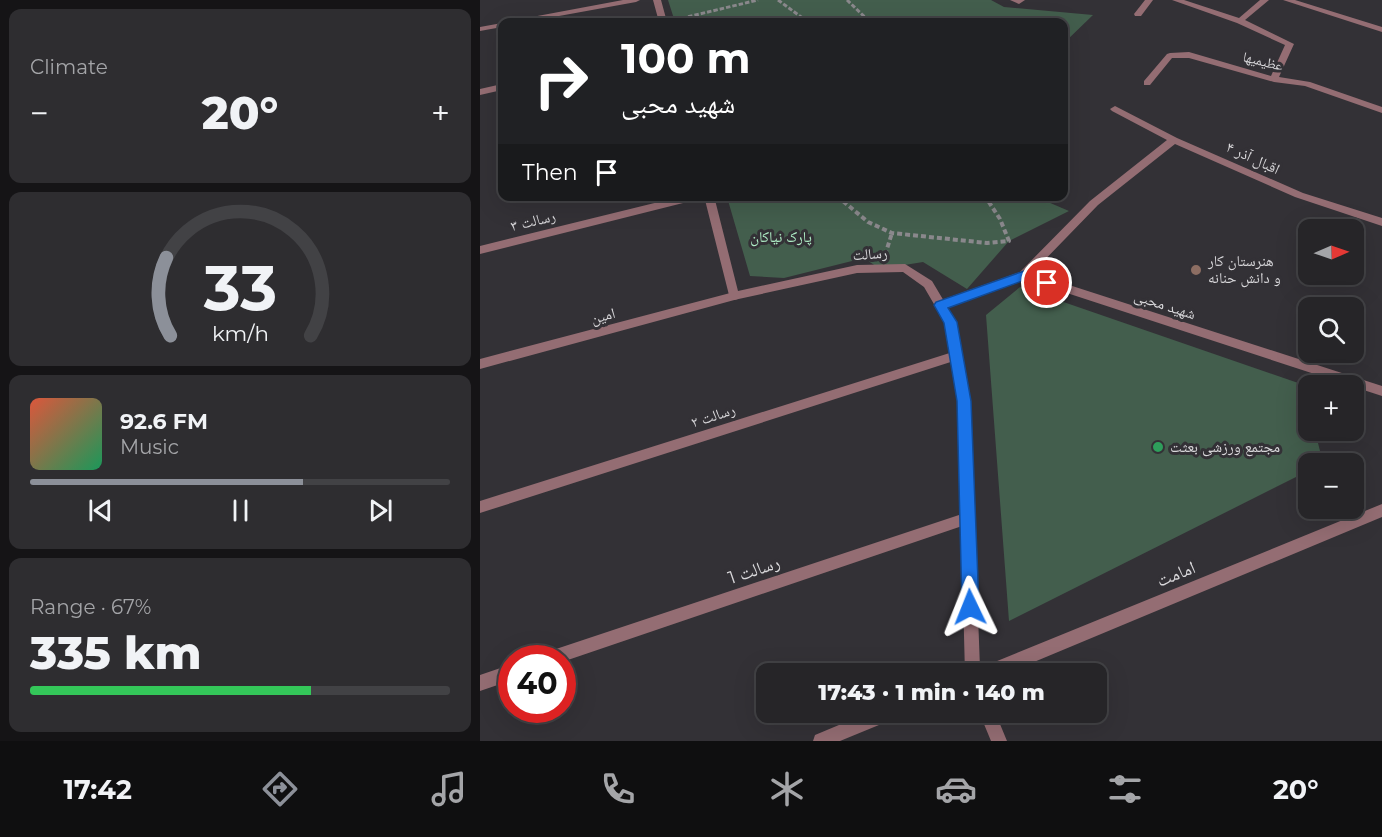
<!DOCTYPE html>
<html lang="en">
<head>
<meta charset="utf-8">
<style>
	body { margin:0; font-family:Montserrat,"Noto Naskh Arabic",sans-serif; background:#2e2d30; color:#f1f3f6; height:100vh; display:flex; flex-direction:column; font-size:22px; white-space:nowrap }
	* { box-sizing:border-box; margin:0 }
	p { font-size:20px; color:#a4a5a8 }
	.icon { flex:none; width:33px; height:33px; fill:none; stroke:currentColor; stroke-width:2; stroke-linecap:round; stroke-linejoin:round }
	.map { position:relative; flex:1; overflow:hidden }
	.panel { display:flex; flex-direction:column; gap:9px; padding:9px; background:#151416; width:480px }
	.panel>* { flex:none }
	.banner { position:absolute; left:18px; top:18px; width:570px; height:183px; border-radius:12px; box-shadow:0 6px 24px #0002,0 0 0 2px #424245; background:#202124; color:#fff; overflow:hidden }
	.needle { width:39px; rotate:88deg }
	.tools { position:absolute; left:818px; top:219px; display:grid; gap:12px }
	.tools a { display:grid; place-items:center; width:66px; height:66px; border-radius:12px; background:#262528; box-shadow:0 6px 24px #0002,0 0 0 2px #424245; font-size:30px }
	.speed { position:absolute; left:18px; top:645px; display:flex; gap:12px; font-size:30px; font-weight:700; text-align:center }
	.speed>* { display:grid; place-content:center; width:78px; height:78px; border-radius:50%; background:#262528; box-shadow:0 6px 24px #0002,0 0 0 2px #424245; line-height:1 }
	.speed .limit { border:9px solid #d22; background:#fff; color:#111 }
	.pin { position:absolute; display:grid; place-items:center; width:51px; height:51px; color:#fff; margin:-26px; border:3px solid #fff; border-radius:50%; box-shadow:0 2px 6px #0007 }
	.me { position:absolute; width:66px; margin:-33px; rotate:358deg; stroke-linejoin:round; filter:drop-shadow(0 0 4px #0008) }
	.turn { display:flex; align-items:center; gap:21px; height:126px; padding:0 24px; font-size:27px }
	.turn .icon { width:78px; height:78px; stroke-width:2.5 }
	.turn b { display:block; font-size:42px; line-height:51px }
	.then { display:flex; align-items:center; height:57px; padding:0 24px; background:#0003; gap:12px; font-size:22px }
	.big { font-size:45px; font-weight:800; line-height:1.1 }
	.panel .tile { flex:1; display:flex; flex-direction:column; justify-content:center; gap:9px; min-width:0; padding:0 21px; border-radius:12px; background:#2e2d30 }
	.panel .dial { align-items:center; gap:0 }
	.dial svg { height:156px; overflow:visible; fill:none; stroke:#424245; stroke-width:7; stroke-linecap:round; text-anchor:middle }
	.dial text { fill:#f1f3f6; stroke:none }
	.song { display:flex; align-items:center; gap:18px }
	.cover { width:72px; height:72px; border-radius:9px; background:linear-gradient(135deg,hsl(10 70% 55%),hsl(150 70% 35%)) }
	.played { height:6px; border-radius:3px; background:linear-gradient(90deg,#8c9099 65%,#424245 65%) }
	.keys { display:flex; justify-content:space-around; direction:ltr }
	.heat { display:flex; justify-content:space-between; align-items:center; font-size:33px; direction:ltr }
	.charge { height:9px; border-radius:4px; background:linear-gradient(90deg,#34c759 67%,#424245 0) }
	.trip { position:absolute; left:276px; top:663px; width:351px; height:60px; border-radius:12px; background:#262528; box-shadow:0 6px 24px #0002,0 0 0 2px #424245; font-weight:800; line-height:60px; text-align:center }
	.tabs { display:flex; height:96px; justify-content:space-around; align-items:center; background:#0f0f10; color:#a4a5a8 }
	.tabs .icon { width:42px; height:42px }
	.tabs .current { color:#8c9099 }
	.tabs b { font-size:27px; color:#f1f3f6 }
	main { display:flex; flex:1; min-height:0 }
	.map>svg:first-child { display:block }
</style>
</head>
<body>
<main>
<section class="panel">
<div class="tile"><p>Climate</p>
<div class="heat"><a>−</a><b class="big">20°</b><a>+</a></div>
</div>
<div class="tile dial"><svg viewBox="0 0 100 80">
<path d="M14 69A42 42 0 1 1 86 69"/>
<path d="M14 69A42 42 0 0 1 12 29" stroke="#8c9099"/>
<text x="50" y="56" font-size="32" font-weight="700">33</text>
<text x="50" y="72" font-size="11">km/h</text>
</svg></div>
<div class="tile">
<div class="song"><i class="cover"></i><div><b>92.6 FM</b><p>Music</p></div></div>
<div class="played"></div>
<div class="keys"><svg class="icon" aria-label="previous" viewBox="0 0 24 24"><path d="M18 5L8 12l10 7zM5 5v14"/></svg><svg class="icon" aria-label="pause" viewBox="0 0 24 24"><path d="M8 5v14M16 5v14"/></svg><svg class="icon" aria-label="next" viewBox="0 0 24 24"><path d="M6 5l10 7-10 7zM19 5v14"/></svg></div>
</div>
<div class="tile"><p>Range · 67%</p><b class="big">335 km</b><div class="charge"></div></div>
</section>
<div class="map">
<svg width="902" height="741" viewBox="0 0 902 741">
	<rect width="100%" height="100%" fill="#333136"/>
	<path fill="#435e4d" d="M188 0H511L524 7 613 15 584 43V22H195Z
		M554 196 589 211 529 241 487 289 443 262 400 269 384 258 304 278 270 276 247 197Z
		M540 287 824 385 828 402V430L835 431 843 463 828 464V471L529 621 506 315Z"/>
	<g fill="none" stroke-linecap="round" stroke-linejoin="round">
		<path stroke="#8a888c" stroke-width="3" stroke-dasharray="4.5 2" stroke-linecap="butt" d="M298 0 328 22
			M367 0 390 22
			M209 22 207 17 278 0"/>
		<path stroke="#8a888c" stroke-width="4" stroke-dasharray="5 3" stroke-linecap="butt" d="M357 196 388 222 412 233 507 243 529 241 520 219 505 196
			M405 255 412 233"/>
		<path fill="#946d73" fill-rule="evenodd" d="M143 0H160L156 2 46 22H32L36 20Z
			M530 0H545L539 4Z
			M665 0H673L661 16H655L654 14Z
			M692 0H704L759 18 780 0H789L765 20 814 44 799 77 830 82 902 107V113L825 86 794 82 709 58H692L670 85H664V81L687 54 690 53 709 52 791 76 805 45 757 23Z
			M803 0H815L902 27V32Z
			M22 23V27L0 31V27Z
			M22 84V90L0 95V89Z
			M635 106 697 138 823 193 902 218V226L815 197 695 144 618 205 552 273 902 386V396L544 279 464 308H456L454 305 456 302 540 272 610 201 687 140 632 111 630 109Z
			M203 196H224L219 199 0 254V246Z
			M254 292 260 296 258 299 0 369V359Z
			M476 351 480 353 482 356 480 359 0 513V501Z
			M488 512 493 513 495 518 493 523 488 524 82 662V658H65L68 653 73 650Z
			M32 664V680L0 691V675Z"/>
		<path fill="#946d73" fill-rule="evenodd" d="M173 0H181L187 22H179Z
			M224 196H234L258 291 377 265 425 264 452 281 477 323 490 401 500 668 902 504V517L525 674H485L478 401 465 323 444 287 423 272 377 273 254 300 250 299Z
			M390 712H418L416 718 360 741H333L335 735Z
			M499 712H515L527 741H511Z"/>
	</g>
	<path fill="#1a73e8" stroke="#114b97" stroke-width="1.5" d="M544 271 571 279 573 283 567 287 545 280 468 308 477 322 491 401 499 607 496 613 490 615 485 613 482 607 477 401 464 323 454 305 456 302Z"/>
	<circle fill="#8d6e63" stroke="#333136" stroke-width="2" cx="716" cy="270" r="6"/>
	<circle fill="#2e9e5b" stroke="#333136" stroke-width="2" cx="678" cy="447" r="6"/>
	<g text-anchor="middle" stroke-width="6" stroke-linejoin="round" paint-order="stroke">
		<g font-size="14" fill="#d8d7da" stroke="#333136">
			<text transform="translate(783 61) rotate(14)" y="5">عظیمیها</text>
		</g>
		<g font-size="15" fill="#d8d7da" stroke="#333136">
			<text transform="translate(773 158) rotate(25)" y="5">اقبال آذر ۴</text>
			<text transform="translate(53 221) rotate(-14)" y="5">رسالت ۳</text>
			<text transform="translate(390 254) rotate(-4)" y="5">رسالت</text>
			<text transform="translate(685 305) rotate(18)" y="5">شهید محبی</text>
			<text transform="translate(123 316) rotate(-15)" y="5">امین</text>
			<text transform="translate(233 416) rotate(-18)" y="5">رسالت ۲</text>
		</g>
		<g font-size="15" fill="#aeedc5" stroke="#333136">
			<text x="301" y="242">پارک نیاکان</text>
		</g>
		<g font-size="15" fill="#d8d7da" stroke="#333136" text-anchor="start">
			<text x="728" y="266">هنرستان کار<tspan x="728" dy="17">و دانش حنانه</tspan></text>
			<text x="690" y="452">مجتمع ورزشی بعثت</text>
		</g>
		<g font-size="18" fill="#d8d7da" stroke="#333136">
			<text transform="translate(274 570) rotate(-19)" y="6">رسالت 1</text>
			<text transform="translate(696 574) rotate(-22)" y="6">امامت</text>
		</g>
	</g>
</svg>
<div class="tools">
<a><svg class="needle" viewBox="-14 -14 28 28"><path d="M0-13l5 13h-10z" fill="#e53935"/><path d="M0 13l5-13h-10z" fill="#a4a5a8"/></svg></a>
<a><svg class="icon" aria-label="search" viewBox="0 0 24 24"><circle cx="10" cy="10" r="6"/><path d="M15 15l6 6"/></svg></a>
<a>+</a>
<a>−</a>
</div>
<div class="speed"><div class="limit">40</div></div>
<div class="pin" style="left:567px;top:283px;background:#d93025"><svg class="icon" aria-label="arrive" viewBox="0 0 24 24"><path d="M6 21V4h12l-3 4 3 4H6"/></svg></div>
<svg class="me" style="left:490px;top:607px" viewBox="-20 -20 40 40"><path d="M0-17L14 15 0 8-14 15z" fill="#1a73e8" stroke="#fff" stroke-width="4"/></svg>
<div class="trip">17:43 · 1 min · 140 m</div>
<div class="banner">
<div class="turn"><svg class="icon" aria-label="right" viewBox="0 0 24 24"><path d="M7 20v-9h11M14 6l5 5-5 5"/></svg><div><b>100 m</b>شهید محبی</div></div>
<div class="then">Then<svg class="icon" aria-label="arrive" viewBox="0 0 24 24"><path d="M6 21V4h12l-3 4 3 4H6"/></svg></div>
</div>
</div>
</main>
<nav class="tabs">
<b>17:42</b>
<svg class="icon current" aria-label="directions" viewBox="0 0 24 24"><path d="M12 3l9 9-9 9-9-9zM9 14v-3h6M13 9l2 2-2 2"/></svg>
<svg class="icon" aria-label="music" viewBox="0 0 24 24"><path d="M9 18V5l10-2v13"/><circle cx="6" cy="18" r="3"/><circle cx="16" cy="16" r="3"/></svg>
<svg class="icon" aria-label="phone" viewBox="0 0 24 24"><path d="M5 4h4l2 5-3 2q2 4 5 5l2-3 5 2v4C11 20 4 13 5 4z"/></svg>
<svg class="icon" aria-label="climate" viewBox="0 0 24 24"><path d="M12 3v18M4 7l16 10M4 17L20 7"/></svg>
<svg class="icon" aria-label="car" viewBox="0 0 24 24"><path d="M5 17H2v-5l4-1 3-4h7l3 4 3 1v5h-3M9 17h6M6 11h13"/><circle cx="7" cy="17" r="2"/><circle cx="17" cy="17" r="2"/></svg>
<svg class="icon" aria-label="filters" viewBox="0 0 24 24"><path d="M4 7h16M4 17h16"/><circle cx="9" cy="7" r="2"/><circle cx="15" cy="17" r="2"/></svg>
<b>20°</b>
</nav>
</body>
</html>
